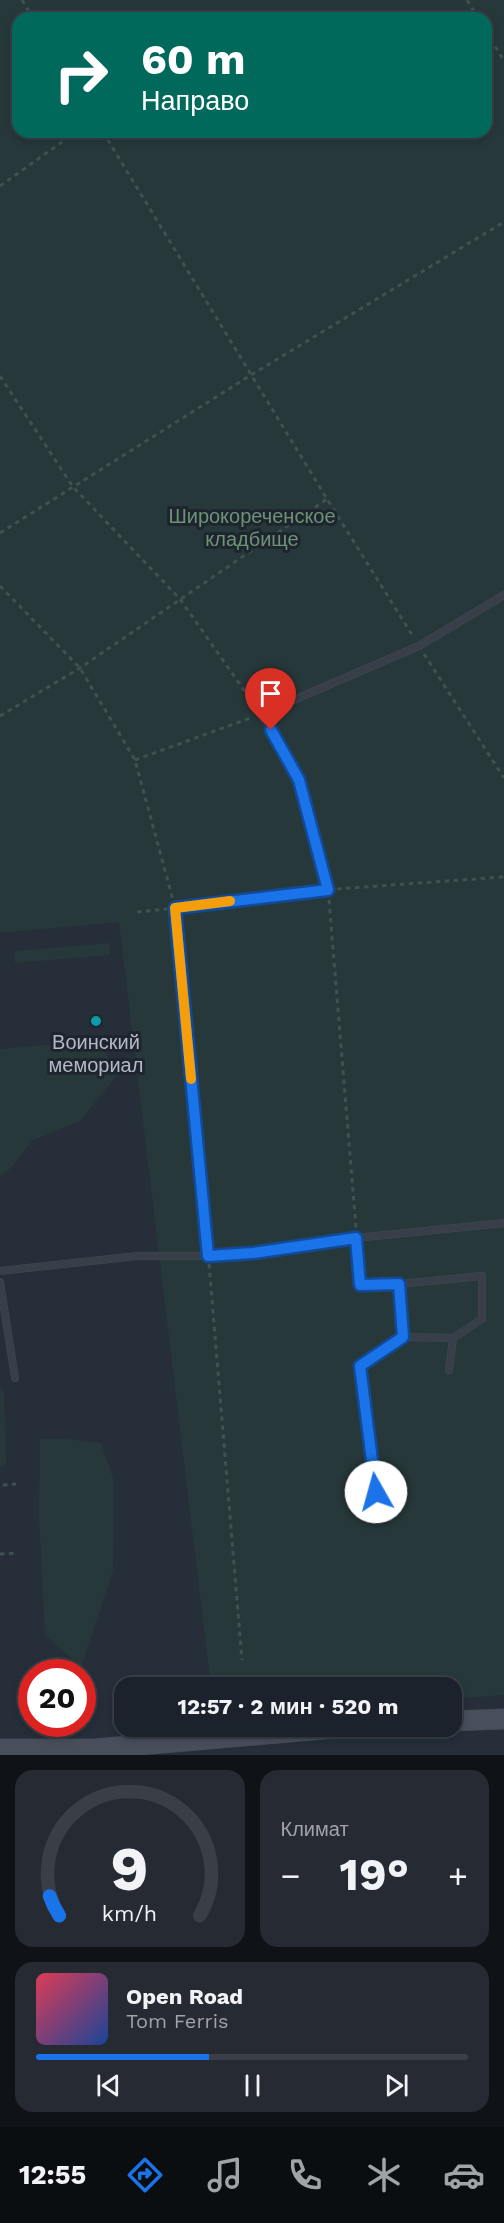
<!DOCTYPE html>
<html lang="ru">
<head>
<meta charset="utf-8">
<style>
	body { margin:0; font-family:"Work Sans",sans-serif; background:#252a33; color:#f1f3f6; height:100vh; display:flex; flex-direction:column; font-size:22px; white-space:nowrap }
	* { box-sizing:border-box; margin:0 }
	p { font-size:20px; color:#a0a4a9 }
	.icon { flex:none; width:33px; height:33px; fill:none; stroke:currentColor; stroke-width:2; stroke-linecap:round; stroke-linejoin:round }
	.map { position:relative; height:1755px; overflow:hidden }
	.panel { display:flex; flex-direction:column; gap:15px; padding:15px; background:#0f1318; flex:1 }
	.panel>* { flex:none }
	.banner { position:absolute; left:12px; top:12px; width:480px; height:126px; border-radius:18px; box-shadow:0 3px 9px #0003,0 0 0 2px #3a3f47; background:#00695c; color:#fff; overflow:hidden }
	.speed { position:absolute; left:18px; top:1659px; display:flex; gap:12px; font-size:30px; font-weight:700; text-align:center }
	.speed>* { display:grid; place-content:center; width:78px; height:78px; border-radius:50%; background:#1c222b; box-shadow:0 3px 9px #0003,0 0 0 2px #3a3f47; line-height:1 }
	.speed .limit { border:9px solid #d22; background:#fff; color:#111 }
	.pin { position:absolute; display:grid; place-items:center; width:51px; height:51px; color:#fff; margin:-62px -26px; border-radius:50% 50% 50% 0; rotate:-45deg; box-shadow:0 0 6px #0007 }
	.pin .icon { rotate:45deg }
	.me { position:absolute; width:66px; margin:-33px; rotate:353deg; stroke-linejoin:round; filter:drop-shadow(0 0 4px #0008) }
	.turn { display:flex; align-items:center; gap:21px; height:126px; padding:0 30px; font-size:27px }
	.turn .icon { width:78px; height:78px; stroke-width:2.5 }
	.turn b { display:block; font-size:42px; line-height:51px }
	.big { font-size:45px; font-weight:700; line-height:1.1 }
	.panel .card { flex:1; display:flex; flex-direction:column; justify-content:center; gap:9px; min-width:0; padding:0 21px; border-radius:18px; background:#252a33 }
	.panel .dial { align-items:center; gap:0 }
	.dial svg { height:156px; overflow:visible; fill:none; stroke:#3a3f47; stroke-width:7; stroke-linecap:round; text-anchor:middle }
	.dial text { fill:#f1f3f6; stroke:none }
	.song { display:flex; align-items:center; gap:18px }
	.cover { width:72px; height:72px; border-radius:9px; background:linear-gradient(135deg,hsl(350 70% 55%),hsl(220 70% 35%)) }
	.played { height:6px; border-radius:3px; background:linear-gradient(90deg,#1a73e8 40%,#3a3f47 40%) }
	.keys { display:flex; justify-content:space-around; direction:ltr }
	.heat { display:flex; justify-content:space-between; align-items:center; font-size:33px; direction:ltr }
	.panel .tiles { flex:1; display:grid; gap:15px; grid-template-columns:1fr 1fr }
	.card:last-child { grid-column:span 2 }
	.trip { position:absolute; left:114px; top:1677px; width:348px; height:60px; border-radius:18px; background:#1c222b; box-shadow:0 3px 9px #0003,0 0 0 2px #3a3f47; font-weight:700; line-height:60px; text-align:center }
	.dock { display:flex; height:96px; justify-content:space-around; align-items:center; background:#0b0e11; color:#a0a4a9 }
	.dock .icon { width:42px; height:42px }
	.dock .current { color:#1a73e8 }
	.dock b { font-size:27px; color:#f1f3f6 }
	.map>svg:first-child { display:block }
</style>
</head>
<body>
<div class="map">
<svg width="504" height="1755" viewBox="0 0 504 1755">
	<rect width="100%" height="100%" fill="#252e39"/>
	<path fill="#27383a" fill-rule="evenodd" d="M0 0H504V1695L452 1699V1688L211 1687 119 922 0 933ZM18 18H486V132H18Z
		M109 943 110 955 15 963 14 951Z
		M99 1040 117 1075 80 1121 32 1141 9 1170 0 1176V1049Z
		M0 1388 4 1394 6 1457V1464L0 1466Z
		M40 1439H67L101 1443 114 1481 113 1571 81 1667 45 1635 39 1519Z"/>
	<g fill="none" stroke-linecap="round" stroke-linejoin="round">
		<g stroke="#424952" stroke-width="8">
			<path id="lane" d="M356 1238 360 1285 399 1284 482 1276V1319L453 1338 403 1337
				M208 1256 175 908 328 890 299 780 261 714 419 646 504 595
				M0 1271 137 1256H208L253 1253 356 1238 504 1223
				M0 1282 15 1378
				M449 1370 453 1338
				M379 1513 360 1366 403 1337 399 1284"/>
		</g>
		<g stroke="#424952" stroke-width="21">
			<path id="secondary" d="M452 1721 504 1719
				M0 1749H94L359 1726"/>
		</g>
		<path stroke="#405152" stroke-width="3" stroke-dasharray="4.5 4.5" stroke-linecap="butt" d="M22 0 33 18
			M467 0 478 18
			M486 31 504 61
			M103 132 327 499 414 638
			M0 186 76 132
			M0 376 73 487 180 599 255 706
			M0 533 251 375 504 222
			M0 586 80 668 135 760 173 900
			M424 654 504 778
			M0 716 80 668 327 499
			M135 760 253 717
			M337 889 502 877 504 874
			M329 900 356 1228
			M137 912 167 909
			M209 1264 242 1660
			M3 1485 16 1484
			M0 1554 17 1553"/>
		<use href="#lane" stroke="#383f49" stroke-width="7"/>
		<use href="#secondary" stroke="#474f5c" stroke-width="20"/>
	</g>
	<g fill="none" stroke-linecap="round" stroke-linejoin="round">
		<g stroke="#114b97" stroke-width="15">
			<path id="route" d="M271 730 299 780 328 890 175 908 208 1256 253 1253 356 1238 360 1285 399 1284 403 1337 360 1366 376 1492"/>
		</g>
		<use href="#route" stroke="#1a73e8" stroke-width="10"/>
		<path stroke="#f59e0b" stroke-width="10" d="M191 1079 175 908 230 901"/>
	</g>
	<circle fill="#0f9aa8" stroke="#1e252e" stroke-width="2" cx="96" cy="1021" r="6"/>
	<g text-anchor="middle" stroke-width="6" stroke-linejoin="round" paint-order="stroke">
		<g font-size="20" fill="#6d9376" stroke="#1e252e">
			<text x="252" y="523">Широкореченское<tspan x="252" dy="23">кладбище</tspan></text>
		</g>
		<g font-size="20" fill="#b4bac5" stroke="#1e252e">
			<text x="96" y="1049">Воинский<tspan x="96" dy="23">мемориал</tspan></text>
		</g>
	</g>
</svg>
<div class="speed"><div class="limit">20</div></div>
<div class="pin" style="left:271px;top:730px;background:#d93025"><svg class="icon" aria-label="arrive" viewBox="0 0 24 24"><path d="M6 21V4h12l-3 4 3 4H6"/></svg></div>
<svg class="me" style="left:376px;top:1492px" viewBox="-20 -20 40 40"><circle r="19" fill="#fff"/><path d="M0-13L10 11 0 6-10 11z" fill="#1a73e8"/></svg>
<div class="trip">12:57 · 2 мин · 520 m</div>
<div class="banner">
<div class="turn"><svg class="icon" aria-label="right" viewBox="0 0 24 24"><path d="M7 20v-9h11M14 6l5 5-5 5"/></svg><div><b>60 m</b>Направо</div></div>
</div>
</div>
<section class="panel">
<div class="tiles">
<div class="card dial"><svg viewBox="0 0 100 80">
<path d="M14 69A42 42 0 1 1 86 69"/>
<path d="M14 69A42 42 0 0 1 9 59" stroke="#1a73e8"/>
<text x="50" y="56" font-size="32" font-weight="700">9</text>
<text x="50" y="72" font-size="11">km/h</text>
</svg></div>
<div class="card"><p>Климат</p>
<div class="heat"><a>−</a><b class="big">19°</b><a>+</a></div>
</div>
<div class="card">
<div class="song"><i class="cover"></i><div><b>Open Road</b><p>Tom Ferris</p></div></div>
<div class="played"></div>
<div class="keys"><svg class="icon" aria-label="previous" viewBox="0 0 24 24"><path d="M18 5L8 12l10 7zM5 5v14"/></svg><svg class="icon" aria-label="pause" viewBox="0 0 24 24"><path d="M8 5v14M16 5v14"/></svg><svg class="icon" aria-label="next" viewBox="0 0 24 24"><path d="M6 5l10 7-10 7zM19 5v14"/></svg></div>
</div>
</div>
</section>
<nav class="dock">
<b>12:55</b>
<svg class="icon current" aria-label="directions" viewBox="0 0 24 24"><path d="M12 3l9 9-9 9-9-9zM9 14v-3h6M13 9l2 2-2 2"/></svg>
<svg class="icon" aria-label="music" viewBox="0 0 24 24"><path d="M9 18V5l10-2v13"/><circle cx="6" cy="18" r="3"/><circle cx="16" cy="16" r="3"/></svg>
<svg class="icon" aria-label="phone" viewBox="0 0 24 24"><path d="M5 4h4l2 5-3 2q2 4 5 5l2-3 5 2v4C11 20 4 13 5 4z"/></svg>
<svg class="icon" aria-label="climate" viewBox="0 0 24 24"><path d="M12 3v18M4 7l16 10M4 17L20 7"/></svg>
<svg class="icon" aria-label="car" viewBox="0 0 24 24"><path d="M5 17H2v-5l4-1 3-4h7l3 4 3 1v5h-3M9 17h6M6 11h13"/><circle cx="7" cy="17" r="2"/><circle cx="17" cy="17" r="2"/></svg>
</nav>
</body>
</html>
